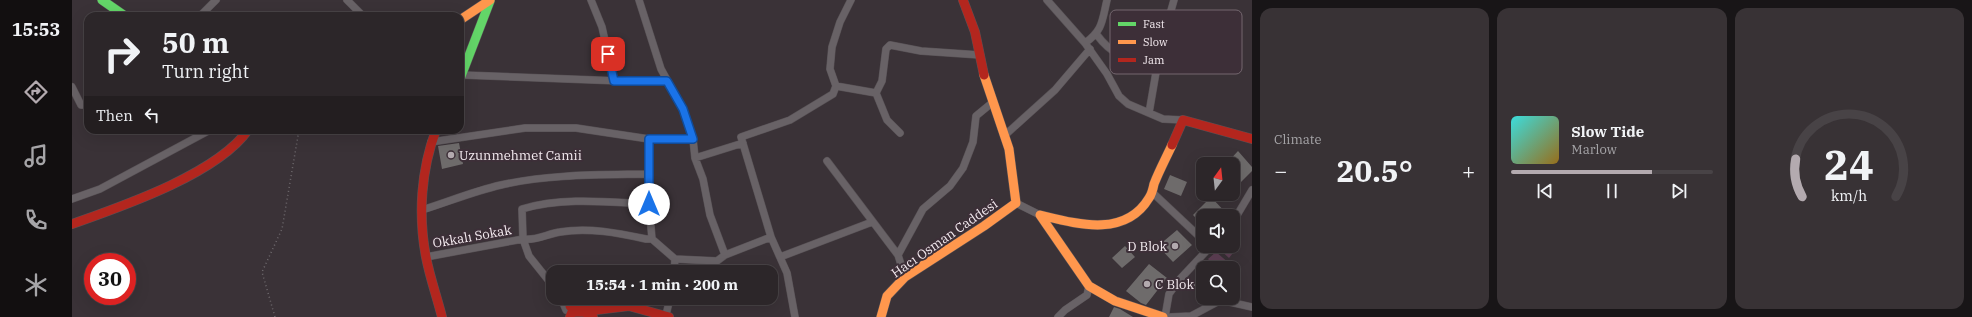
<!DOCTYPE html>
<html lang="en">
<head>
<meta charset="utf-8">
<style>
	body { margin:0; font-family:"IBM Plex Serif",serif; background:#383235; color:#f1f3f6; height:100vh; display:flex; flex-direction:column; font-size:15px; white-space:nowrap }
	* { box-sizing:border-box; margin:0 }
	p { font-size:13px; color:#a6a5a8 }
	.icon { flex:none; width:22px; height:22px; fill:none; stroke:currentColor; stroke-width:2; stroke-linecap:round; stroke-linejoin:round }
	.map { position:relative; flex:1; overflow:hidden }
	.sheet { display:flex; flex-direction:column; gap:8px; padding:8px; background:#181517; width:720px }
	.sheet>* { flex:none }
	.hud { position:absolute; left:12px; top:12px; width:380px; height:122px; border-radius:12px; box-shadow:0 4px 16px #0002,0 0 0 1px #484346; background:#2c2629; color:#f1f3f6; overflow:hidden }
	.needle { width:26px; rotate:15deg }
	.fabs { position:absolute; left:1124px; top:157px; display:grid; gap:8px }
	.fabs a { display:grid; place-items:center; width:44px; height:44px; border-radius:8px; background:#2c2629; box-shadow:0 4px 16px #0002,0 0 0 1px #484346; font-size:20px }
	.speed { position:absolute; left:12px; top:253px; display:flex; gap:8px; font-size:20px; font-weight:700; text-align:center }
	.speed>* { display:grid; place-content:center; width:52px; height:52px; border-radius:50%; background:#2c2629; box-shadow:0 4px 16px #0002,0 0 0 1px #484346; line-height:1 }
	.speed .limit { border:6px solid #d22; background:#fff; color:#111 }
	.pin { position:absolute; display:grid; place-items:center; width:34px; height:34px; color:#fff; margin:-17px; border-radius:8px; box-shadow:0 2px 6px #0006 }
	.me { position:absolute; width:44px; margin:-22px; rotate:0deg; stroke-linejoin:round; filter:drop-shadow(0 0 3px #0008) }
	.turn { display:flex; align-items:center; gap:14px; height:84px; padding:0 12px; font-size:18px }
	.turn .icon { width:52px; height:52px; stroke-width:2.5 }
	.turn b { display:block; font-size:28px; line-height:34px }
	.then { display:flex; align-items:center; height:38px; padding:0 12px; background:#0003; gap:8px; font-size:15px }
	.big { font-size:30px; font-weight:800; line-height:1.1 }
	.sheet .card { flex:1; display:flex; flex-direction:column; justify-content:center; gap:6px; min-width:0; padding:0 14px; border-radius:12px; background:#383235 }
	.sheet .dial { align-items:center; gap:0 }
	.dial svg { height:104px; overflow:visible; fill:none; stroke:#484346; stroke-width:7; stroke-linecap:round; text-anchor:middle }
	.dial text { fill:#f1f3f6; stroke:none }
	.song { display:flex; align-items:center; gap:12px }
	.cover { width:48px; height:48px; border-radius:6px; background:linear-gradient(135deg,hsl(180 70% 55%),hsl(40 70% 35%)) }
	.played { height:4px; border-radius:2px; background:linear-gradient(90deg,#b3aaaf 70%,#484346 70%) }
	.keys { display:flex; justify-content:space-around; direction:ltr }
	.heat { display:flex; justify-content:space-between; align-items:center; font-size:22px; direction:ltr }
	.sheet .tiles { flex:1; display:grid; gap:8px; grid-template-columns:repeat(3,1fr) }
	.trip { position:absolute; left:474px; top:265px; width:232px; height:40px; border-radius:12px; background:#2c2629; box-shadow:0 4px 16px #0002,0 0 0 1px #484346; font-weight:800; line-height:40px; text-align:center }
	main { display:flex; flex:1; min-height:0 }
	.menu { display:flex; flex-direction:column; width:72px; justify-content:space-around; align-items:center; background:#120f10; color:#a6a5a8 }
	.menu .icon { width:28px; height:28px }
	.menu .current { color:#b3aaaf }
	.menu b { font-size:18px; color:#f1f3f6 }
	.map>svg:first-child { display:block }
</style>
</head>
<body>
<main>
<nav class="menu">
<b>15:53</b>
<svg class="icon current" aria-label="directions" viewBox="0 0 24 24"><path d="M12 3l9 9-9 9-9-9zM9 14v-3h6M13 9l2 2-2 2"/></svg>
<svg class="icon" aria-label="music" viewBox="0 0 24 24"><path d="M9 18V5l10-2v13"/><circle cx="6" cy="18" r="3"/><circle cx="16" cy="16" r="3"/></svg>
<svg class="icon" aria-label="phone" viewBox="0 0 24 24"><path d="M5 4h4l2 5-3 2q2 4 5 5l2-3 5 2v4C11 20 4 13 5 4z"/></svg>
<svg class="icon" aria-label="climate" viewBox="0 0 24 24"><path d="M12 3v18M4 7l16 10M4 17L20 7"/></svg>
</nav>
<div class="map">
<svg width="1180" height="317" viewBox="0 0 1180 317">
	<rect width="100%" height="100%" fill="#3a3237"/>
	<path fill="#604156" d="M1161 239 1168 244 1157 258 1146 248 1148 246H1161Z
		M1144 252 1164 269 1161 272V268H1145L1136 259Z"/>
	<path fill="#6e6b6b" d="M387 143 391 164 370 169 366 146Z
		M1166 151 1180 167V171L1161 190V164H1154Z
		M1098 175 1115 182 1109 196 1092 189Z
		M1139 197 1157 216H1131V225L1121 215Z
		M1105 230 1120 245 1101 262 1086 246Z
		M1053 246 1063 257 1050 268 1040 258Z
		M1077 264 1095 278 1074 305 1069 303 1054 291Z
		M1131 272V292L1121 285Z
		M1042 307 1048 309 1061 317H1037Z"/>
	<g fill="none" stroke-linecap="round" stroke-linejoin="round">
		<g stroke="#575155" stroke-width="8">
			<path id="street" d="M275 0 291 16
				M519 0 530 27 542 81
				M567 0 589 69 611 109 621 139 623 158 631 179 638 215 653 255 699 237
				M975 0 1013 43
				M1035 0C1030 21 1031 30 1013 43L1035 74 1047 96 1056 104 1077 113
				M1102 0 1088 49 1077 113 1091 119 1111 120
				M128 16 144 0
				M1025 35C1042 58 1058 59 1085 66
				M390 75 549 81H595
				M764 86 804 93
				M0 87 9 105H16
				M828 133 815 120 804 93 810 81 814 49 818 45 849 51 908 55
				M932 136 983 90 1018 49
				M577 139V204L580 239
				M359 142 453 128H504L577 139H621
				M623 158 671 143
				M755 161 826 255 833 277
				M1081 193 1131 240
				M0 199 28 189 138 130
				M944 203 968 215
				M350 210C376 202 402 191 429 185 477 174 528 175 577 174
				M1161 222 1180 190
				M826 255 851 209 878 186 891 168 901 142 904 116 921 102
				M354 257 451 239C464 241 475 234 488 232 516 227 546 233 574 239H580L603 259 602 272
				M708 257 800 222
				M603 259 645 261 653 255
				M481 286 457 256 451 239 450 209C491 197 535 202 577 204
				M489 298 494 310
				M594 315 598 298
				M723 317 715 273 699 237 669 137 718 120 761 94 764 86 758 69 760 47 768 22 779 0
				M986 317 993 310 1015 295 1017 286
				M1093 317 1097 294 1108 279 1139 246
				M1099 317 1119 316 1149 300 1180 307"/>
		</g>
		<g stroke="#575155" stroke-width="10">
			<path id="fast" d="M30 0 53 16
				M388 79 418 1"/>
		</g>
		<g stroke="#575155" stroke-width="10">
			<path id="slow" d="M388 20 418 0
				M809 317 815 296 833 277 912 226 944 203 937 149 912 75
				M1091 317 1043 301 1017 286 968 215C1005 224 1053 238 1077 198 1080 194 1081 189 1082 184 1087 171 1094 158 1100 145"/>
		</g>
		<g stroke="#575155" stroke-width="10">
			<path id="jam" d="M891 0 903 32 912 75
				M364 130C349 170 346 215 354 257 358 278 365 297 370 317
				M1100 145 1111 120 1180 139
				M0 224C51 206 145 174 176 130
				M498 306 524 310 557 306 597 317
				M498 317 500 312H512L521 317"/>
		</g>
		<path stroke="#6e696d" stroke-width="1.5" stroke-dasharray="1 3" stroke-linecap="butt" d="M203 317 190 272 210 229 227 130"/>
		<use href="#street" stroke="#686266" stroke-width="7"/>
		<use href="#fast" stroke="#63d668" stroke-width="9"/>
		<use href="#slow" stroke="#ff974d" stroke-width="9"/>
		<use href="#jam" stroke="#b3261e" stroke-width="9"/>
	</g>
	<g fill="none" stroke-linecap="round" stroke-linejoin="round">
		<g stroke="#114b97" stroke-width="10">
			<path id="route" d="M536 54 542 81H595L611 109 621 139H577V204"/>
		</g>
		<use href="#route" stroke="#1a73e8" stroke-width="7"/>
	</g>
	<g fill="#b3aaaf" stroke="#3d2f38" stroke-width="1.5">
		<circle cx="379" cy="155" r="4"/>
		<circle cx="1103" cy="246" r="4"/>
		<circle cx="1075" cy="284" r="4"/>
	</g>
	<g text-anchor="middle" stroke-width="4" stroke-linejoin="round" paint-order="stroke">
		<g font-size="13" fill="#f4ebf0" stroke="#3d2f38" text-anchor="start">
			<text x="387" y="160">Uzunmehmet Camii</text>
			<text x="1095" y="251" text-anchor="end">D Blok</text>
			<text x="1083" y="289">C Blok</text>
		</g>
		<g font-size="13" fill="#f4ebf0" stroke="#3d2f38">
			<text transform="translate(400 236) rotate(-10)" y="5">Okkalı Sokak</text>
			<text transform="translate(872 238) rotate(-35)" y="5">Hacı Osman Caddesi</text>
		</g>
	</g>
	<rect x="1038" y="10" width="132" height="64" rx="6" fill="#3d2f38" stroke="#74676f" stroke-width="1"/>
	<rect x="1046" y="22" width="18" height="4" fill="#63d668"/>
	<rect x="1046" y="40" width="18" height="4" fill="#ff974d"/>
	<rect x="1046" y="58" width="18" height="4" fill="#b3261e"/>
	<g font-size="11" fill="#f4ebf0">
		<text x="1071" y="28">Fast</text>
		<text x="1071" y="46">Slow</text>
		<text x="1071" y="64">Jam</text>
	</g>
</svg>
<div class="fabs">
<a><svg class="needle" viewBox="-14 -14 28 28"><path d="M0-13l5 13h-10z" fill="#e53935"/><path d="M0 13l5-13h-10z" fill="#a6a5a8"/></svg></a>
<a><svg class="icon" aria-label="sound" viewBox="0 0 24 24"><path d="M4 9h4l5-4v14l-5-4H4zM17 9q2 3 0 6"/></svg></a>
<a><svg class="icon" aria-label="search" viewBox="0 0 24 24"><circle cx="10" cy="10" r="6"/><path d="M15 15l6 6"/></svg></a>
</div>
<div class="speed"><div class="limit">30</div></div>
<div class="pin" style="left:536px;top:54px;background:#d93025"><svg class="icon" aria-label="arrive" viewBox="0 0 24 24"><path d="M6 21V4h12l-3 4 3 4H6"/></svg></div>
<svg class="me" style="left:577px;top:204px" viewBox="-20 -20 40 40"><circle r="19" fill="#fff"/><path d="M0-13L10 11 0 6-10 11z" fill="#1a73e8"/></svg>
<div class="trip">15:54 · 1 min · 200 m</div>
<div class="hud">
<div class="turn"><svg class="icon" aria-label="right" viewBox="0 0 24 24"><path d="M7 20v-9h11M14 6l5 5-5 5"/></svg><div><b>50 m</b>Turn right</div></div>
<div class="then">Then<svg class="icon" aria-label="left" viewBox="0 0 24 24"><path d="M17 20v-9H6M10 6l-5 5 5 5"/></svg></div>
</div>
</div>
<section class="sheet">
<div class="tiles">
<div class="card"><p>Climate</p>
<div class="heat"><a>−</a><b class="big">20.5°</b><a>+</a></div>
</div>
<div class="card">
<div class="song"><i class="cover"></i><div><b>Slow Tide</b><p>Marlow</p></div></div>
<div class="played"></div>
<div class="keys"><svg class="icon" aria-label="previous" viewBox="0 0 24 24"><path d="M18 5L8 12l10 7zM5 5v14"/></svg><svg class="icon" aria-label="pause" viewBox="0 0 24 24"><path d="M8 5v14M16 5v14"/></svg><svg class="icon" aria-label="next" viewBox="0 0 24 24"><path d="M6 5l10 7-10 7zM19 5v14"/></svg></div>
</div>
<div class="card dial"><svg viewBox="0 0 100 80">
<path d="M14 69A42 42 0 1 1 86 69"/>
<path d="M14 69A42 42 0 0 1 9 40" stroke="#b3aaaf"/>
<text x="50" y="56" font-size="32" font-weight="700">24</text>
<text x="50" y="72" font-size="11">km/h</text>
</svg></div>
</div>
</section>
</main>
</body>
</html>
